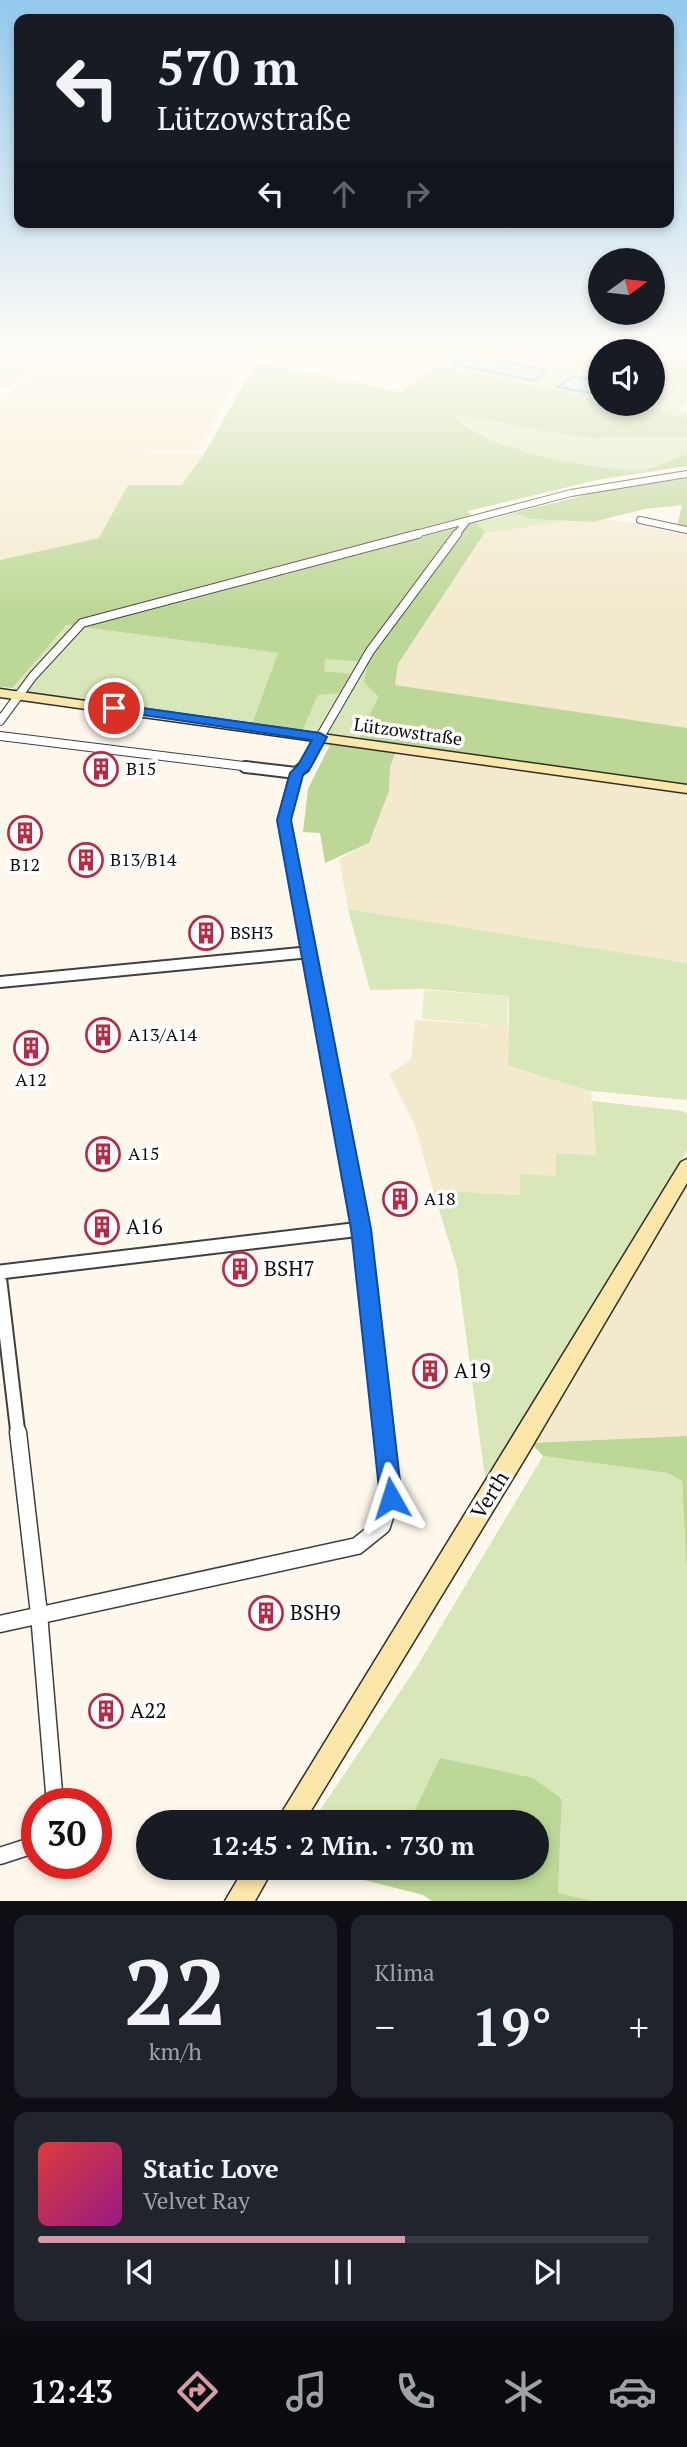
<!DOCTYPE html>
<html lang="de">
<head>
<meta charset="utf-8">
<style>
	body { margin:0; font-family:"PT Serif",serif; background:#20242c; color:#f1f3f6; height:100vh; display:flex; flex-direction:column; font-size:26px; white-space:nowrap }
	* { box-sizing:border-box; margin:0 }
	p { font-size:23px; color:#9ea1a6 }
	.icon { flex:none; width:38px; height:38px; fill:none; stroke:currentColor; stroke-width:2; stroke-linecap:round; stroke-linejoin:round }
	.map { position:relative; height:1901px; overflow:hidden }
	.panel { display:flex; flex-direction:column; gap:14px; padding:14px; background:#0d0f14; flex:1 }
	.panel>* { flex:none }
	.guide { position:absolute; left:14px; top:14px; width:660px; height:214px; border-radius:14px; box-shadow:0 4px 10px #0003; background:#171b24; color:#f1f3f6; overflow:hidden }
	.needle { width:46px; rotate:75deg }
	.controls { position:absolute; left:588px; top:248px; display:grid; gap:14px }
	.controls a { display:grid; place-items:center; width:77px; height:77px; border-radius:50%; background:#171b24; box-shadow:0 4px 10px #0003; font-size:35px }
	.speed { position:absolute; left:21px; top:1788px; display:flex; gap:14px; font-size:35px; font-weight:700; text-align:center }
	.speed>* { display:grid; place-content:center; width:91px; height:91px; border-radius:50%; background:#171b24; box-shadow:0 4px 10px #0003; line-height:1 }
	.speed .limit { border:10px solid #d22; background:#fff; color:#111 }
	.pin { position:absolute; display:grid; place-items:center; width:60px; height:60px; color:#fff; margin:-30px; border:4px solid #fff; border-radius:50%; box-shadow:0 2px 7px #0007 }
	.me { position:absolute; width:77px; margin:-38px; rotate:354deg; stroke-linejoin:round; filter:drop-shadow(0 0 5px #0008) }
	.turn { display:flex; align-items:center; gap:24px; height:147px; padding:0 28px; font-size:32px }
	.turn .icon { width:91px; height:91px; stroke-width:2.5 }
	.turn b { display:block; font-size:49px; line-height:60px }
	.lanes { display:flex; align-items:center; height:66px; padding:0 28px; background:#0003; justify-content:center; gap:35px; direction:ltr }
	.lanes .off { opacity:.35 }
	.big { font-size:52px; font-weight:600; line-height:1.1 }
	.panel .widget { flex:1; display:flex; flex-direction:column; justify-content:center; gap:10px; min-width:0; padding:0 24px; border-radius:14px; background:#20242c }
	.panel .dial { align-items:center; gap:0 }
	.dial b { font-size:91px; line-height:1 }
	.song { display:flex; align-items:center; gap:21px }
	.cover { width:84px; height:84px; border-radius:10px; background:linear-gradient(135deg,hsl(0 70% 55%),hsl(310 70% 35%)) }
	.played { height:7px; border-radius:4px; background:linear-gradient(90deg,#d699a6 60%,#363941 60%) }
	.keys { display:flex; justify-content:space-around; direction:ltr }
	.heat { display:flex; justify-content:space-between; align-items:center; font-size:38px; direction:ltr }
	.panel .tiles { flex:1; display:grid; gap:14px; grid-template-columns:1fr 1fr }
	.widget:last-child { grid-column:span 2 }
	.trip { position:absolute; left:136px; top:1810px; width:413px; height:70px; border-radius:35px; background:#171b24; box-shadow:0 4px 10px #0003; font-weight:600; line-height:70px; text-align:center }
	.menu { display:flex; height:112px; justify-content:space-around; align-items:center; background:#090b0e; color:#9ea1a6 }
	.menu .icon { width:49px; height:49px }
	.menu .current { color:#d699a6 }
	.menu b { font-size:32px; color:#f1f3f6 }
	.map>svg:first-child { display:block }
</style>
</head>
<body>
<div class="map">
<svg width="687" height="1901" viewBox="0 0 687 1901">
	<rect width="100%" height="100%" fill="#fef8ec"/>
	<path fill="#f3eacd" d="M49 350H225L221 357 247 360 197 451H113L204 454 182 485H128L99 538 0 560V405Z
		M609 519 687 535V728L395 685 398 664 485 532 566 521 593 522Z
		M396 750 687 793V963L348 909 339 859 369 843 389 791 390 767Z
		M415 1020 508 1026V1066L591 1091 596 1155 556 1153V1176L521 1195 433 1190 415 1126 389 1074 411 1060Z
		M687 1181V1436L531 1443 663 1226Z"/>
	<path fill="#d7e7b7" d="M0 350H45L10 387 0 386Z
		M371 350 415 357 426 350H495L600 370V381L573 376 560 387 600 395V399Z
		M653 381 687 384V403L679 410 687 413V418L623 404H653L660 394 653 392Z
		M451 414 588 438 687 437V454C673 459 655 469 641 470 590 471 488 449 451 414Z
		M514 513 530 519 566 521 494 532H485L477 522Z
		M65 625 279 653 251 725 302 732 318 695 350 675 324 671V658L369 662 378 695 361 737 362 746 355 748 315 746 305 741 0 698 14 688Z
		M348 909 687 963V1100L591 1091 508 1066 509 996 424 989 370 990Z
		M592 1101 682 1111 687 1113V1150L658 1203 485 1478 457 1268 433 1190 520 1195V1174L556 1176V1153L596 1155Z
		M543 1456 669 1473 682 1481 687 1579V1901H594L558 1893 562 1798 441 1758 409 1822H312L416 1668Z"/>
	<path fill="#bdd797" d="M495 350H687V384L653 381V352H600V370Z
		M256 362 401 392 437 365 600 399V404H623L687 418V437L588 438 452 414C481 449 595 471 641 470 655 469 673 459 687 454V466L597 480 468 511 485 532 398 664 395 685 687 728V784L398 746 390 767 389 791 369 843 325 863 320 833 303 832 308 789 330 745 355 748 362 746 360 737 378 696 364 682 368 662 325 659 324 671 351 674 339 693 318 695 302 732 251 726 278 653 66 625 13 688 0 687V560L99 538 128 485H182L204 454Z
		M687 478V529L677 526 682 505 645 509 593 522 530 519 514 513 613 488Z
		M687 1436V1579L682 1481 668 1473 543 1456 531 1443Z
		M440 1758 533 1778 562 1799 558 1893 594 1901H432L423 1895 364 1880 376 1867H537V1822H409Z"/>
	<path fill="#e7eec9" d="M424 990 508 996 507 1026 422 1019Z"/>
	<path fill="#b3e5f3" stroke="#3da5c8" stroke-width="2" d="M463 354H465L546 370 535 381 453 364Z
		M573 376 600 381V395L558 387Z"/>
	<g fill="none" stroke-linecap="round" stroke-linejoin="round">
		<g stroke="#3f3f3f" stroke-width="8">
			<path id="street-far4" d="M640 520 687 530
				M412 535 571 493 687 474
				M456 535 466 522"/>
		</g>
		<g stroke="#3f3f3f" stroke-width="10">
			<path id="street-far3" d="M0 721 33 676 82 623 418 534
				M0 736 259 768
				M302 768 370 651 457 534"/>
		</g>
		<g stroke="#3f3f3f" stroke-width="14">
			<path id="street-far2" d="M245 767 296 773
				M304 767 296 773 284 820 330 1062
				M0 982 310 952"/>
		</g>
		<g stroke="#3f3f3f" stroke-width="17">
			<path id="street-far1" d="M329 1061 361 1229 384 1434
				M0 1272 361 1229
				M0 1282 18 1434"/>
		</g>
		<g stroke="#3f3f3f" stroke-width="19">
			<path id="street" d="M18 1432 39 1614 55 1804
				M0 1624 357 1546 382 1526 391 1498 384 1432
				M0 1856 37 1844"/>
		</g>
		<g stroke="#2e2e2e" stroke-width="3">
			<path id="secondary" d="M0 689 687 785V793L0 697Z
				M687 1159V1183L527 1455 304 1822H276L681 1162Z
				M245 1867H274L255 1901H225Z"/>
		</g>
		<use href="#street-far4" stroke="#fff" stroke-width="6"/>
		<use href="#street-far3" stroke="#fff" stroke-width="8"/>
		<use href="#street-far2" stroke="#fff" stroke-width="10"/>
		<use href="#street-far1" stroke="#fff" stroke-width="13"/>
		<use href="#street" stroke="#fff" stroke-width="16"/>
		<use href="#secondary" fill="#fce7aa" fill-rule="evenodd"/>
	</g>
	<linearGradient id="sky" x2="0" y2="1"><stop stop-color="#93c8ec"/><stop offset="0.57" stop-color="#fffcf6"/><stop offset="1" stop-color="#fffcf6" stop-opacity="0"/></linearGradient>
	<rect width="687" height="616" fill="url(#sky)"/>
	<path fill="#1a73e8" stroke="#114b97" stroke-width="2" d="M114 704 320 733 327 737 311 767 303 775 291 820 371 1229 402 1498 399 1506 391 1509 383 1506 380 1498 351 1229 277 820 290 773 298 765 312 740 109 710V705Z"/>
	<defs>
		<g id="building-ring" transform="scale(1.75)"><circle r="9.5" fill="#fff" stroke="#b62a45" stroke-width="1.5"/><path d="M-4-6H4V6H1V3H-1V6H-4ZM-2.5-4.3h1.7v1.8h-1.7ZM.8-4.3h1.7v1.8H.8ZM-2.5-1h1.7V.8h-1.7ZM.8-1h1.7V.8H.8Z" fill="#b62a45"/></g>
	</defs>
	<g fill-rule="evenodd">
		<use href="#building-ring" x="101" y="769"/>
		<use href="#building-ring" x="25" y="833"/>
		<use href="#building-ring" x="86" y="860"/>
		<use href="#building-ring" x="206" y="933"/>
		<use href="#building-ring" x="103" y="1035"/>
		<use href="#building-ring" x="31" y="1048"/>
		<use href="#building-ring" x="103" y="1154"/>
		<use href="#building-ring" x="400" y="1199"/>
		<use href="#building-ring" x="102" y="1227"/>
		<use href="#building-ring" x="240" y="1269"/>
		<use href="#building-ring" x="430" y="1371"/>
		<use href="#building-ring" x="266" y="1613"/>
		<use href="#building-ring" x="106" y="1711"/>
	</g>
	<g text-anchor="middle" stroke-width="7" stroke-linejoin="round" paint-order="stroke">
		<g font-size="18" fill="#0c0c0c" stroke="#fff">
			<text transform="translate(408 732) rotate(8)" y="6">Lützowstraße</text>
		</g>
		<g font-size="18" fill="#0c0c0c" stroke="#fff" text-anchor="start">
			<text x="126" y="775">B15</text>
			<text x="110" y="866">B13/B14</text>
			<text x="25" y="871" text-anchor="middle">B12</text>
			<text x="230" y="939">BSH3</text>
			<text x="128" y="1041">A13/A14</text>
			<text x="31" y="1086" text-anchor="middle">A12</text>
			<text x="128" y="1160">A15</text>
			<text x="424" y="1205">A18</text>
		</g>
		<g font-size="21" fill="#0c0c0c" stroke="#fff" text-anchor="start">
			<text x="126" y="1234">A16</text>
			<text x="264" y="1276">BSH7</text>
			<text x="454" y="1378">A19</text>
			<text x="290" y="1620">BSH9</text>
			<text x="130" y="1718">A22</text>
		</g>
		<g font-size="21" fill="#0c0c0c" stroke="#fff">
			<text transform="translate(490 1495) rotate(-58)" y="7">Verth</text>
		</g>
	</g>
</svg>
<div class="controls">
<a><svg class="needle" viewBox="-14 -14 28 28"><path d="M0-13l5 13h-10z" fill="#e53935"/><path d="M0 13l5-13h-10z" fill="#9ea1a6"/></svg></a>
<a><svg class="icon" aria-label="sound" viewBox="0 0 24 24"><path d="M4 9h4l5-4v14l-5-4H4zM17 9q2 3 0 6"/></svg></a>
</div>
<div class="speed"><div class="limit">30</div></div>
<div class="pin" style="left:114px;top:708px;background:#d93025"><svg class="icon" aria-label="arrive" viewBox="0 0 24 24"><path d="M6 21V4h12l-3 4 3 4H6"/></svg></div>
<svg class="me" style="left:391px;top:1498px" viewBox="-20 -20 40 40"><path d="M0-17L14 15 0 8-14 15z" fill="#1a73e8" stroke="#fff" stroke-width="4"/></svg>
<div class="trip">12:45 · 2 Min. · 730 m</div>
<div class="guide">
<div class="turn"><svg class="icon" aria-label="left" viewBox="0 0 24 24"><path d="M17 20v-9H6M10 6l-5 5 5 5"/></svg><div><b>570 m</b>Lützowstraße</div></div>
<div class="lanes"><svg class="icon" aria-label="left" viewBox="0 0 24 24"><path d="M17 20v-9H6M10 6l-5 5 5 5"/></svg><svg class="icon off" aria-label="ahead" viewBox="0 0 24 24"><path d="M12 20V5M6 11l6-6 6 6"/></svg><svg class="icon off" aria-label="right" viewBox="0 0 24 24"><path d="M7 20v-9h11M14 6l5 5-5 5"/></svg></div>
</div>
</div>
<section class="panel">
<div class="tiles">
<div class="widget dial"><b>22</b><p>km/h</p></div>
<div class="widget"><p>Klima</p>
<div class="heat"><a>−</a><b class="big">19°</b><a>+</a></div>
</div>
<div class="widget">
<div class="song"><i class="cover"></i><div><b>Static Love</b><p>Velvet Ray</p></div></div>
<div class="played"></div>
<div class="keys"><svg class="icon" aria-label="previous" viewBox="0 0 24 24"><path d="M18 5L8 12l10 7zM5 5v14"/></svg><svg class="icon" aria-label="pause" viewBox="0 0 24 24"><path d="M8 5v14M16 5v14"/></svg><svg class="icon" aria-label="next" viewBox="0 0 24 24"><path d="M6 5l10 7-10 7zM19 5v14"/></svg></div>
</div>
</div>
</section>
<nav class="menu">
<b>12:43</b>
<svg class="icon current" aria-label="directions" viewBox="0 0 24 24"><path d="M12 3l9 9-9 9-9-9zM9 14v-3h6M13 9l2 2-2 2"/></svg>
<svg class="icon" aria-label="music" viewBox="0 0 24 24"><path d="M9 18V5l10-2v13"/><circle cx="6" cy="18" r="3"/><circle cx="16" cy="16" r="3"/></svg>
<svg class="icon" aria-label="phone" viewBox="0 0 24 24"><path d="M5 4h4l2 5-3 2q2 4 5 5l2-3 5 2v4C11 20 4 13 5 4z"/></svg>
<svg class="icon" aria-label="climate" viewBox="0 0 24 24"><path d="M12 3v18M4 7l16 10M4 17L20 7"/></svg>
<svg class="icon" aria-label="car" viewBox="0 0 24 24"><path d="M5 17H2v-5l4-1 3-4h7l3 4 3 1v5h-3M9 17h6M6 11h13"/><circle cx="7" cy="17" r="2"/><circle cx="17" cy="17" r="2"/></svg>
</nav>
</body>
</html>
